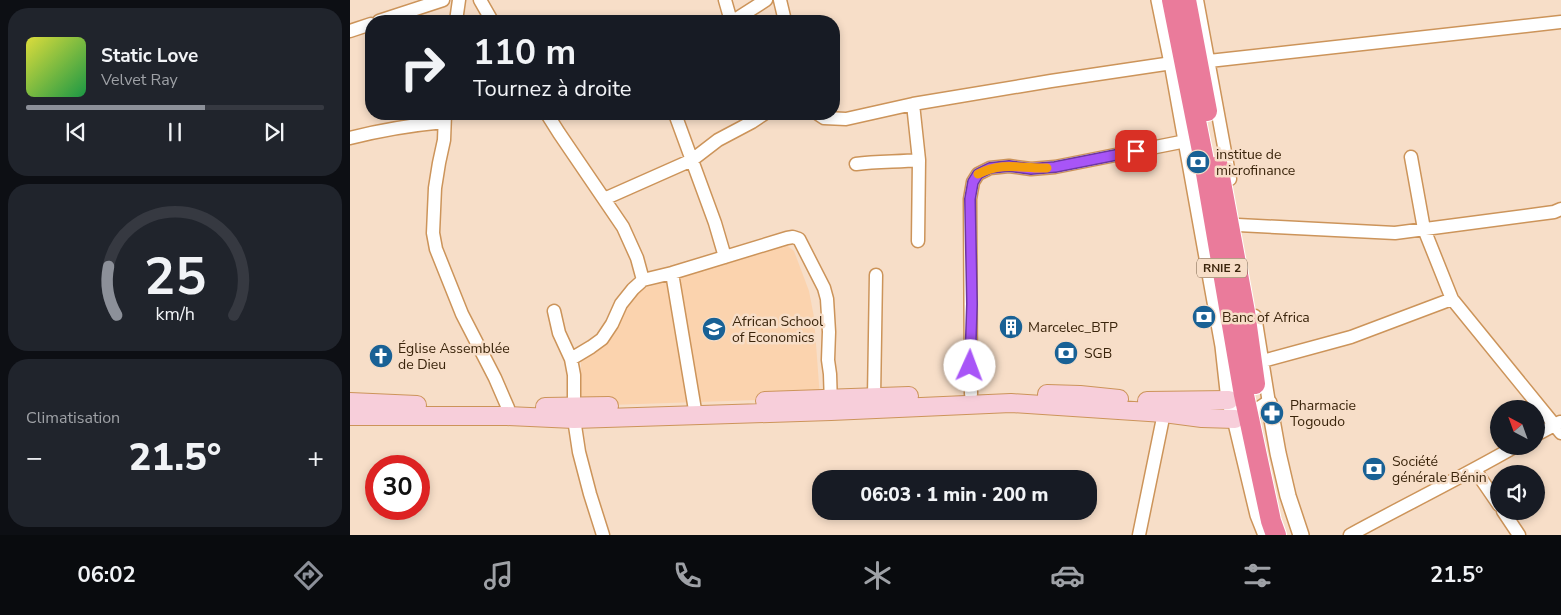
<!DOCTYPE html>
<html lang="fr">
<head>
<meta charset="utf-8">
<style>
	body { margin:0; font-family:"Nunito Sans",sans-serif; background:#20242c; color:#f1f3f6; height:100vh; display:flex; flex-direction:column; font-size:19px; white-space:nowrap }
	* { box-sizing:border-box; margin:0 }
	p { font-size:16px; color:#9ea1a6 }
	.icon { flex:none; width:28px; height:28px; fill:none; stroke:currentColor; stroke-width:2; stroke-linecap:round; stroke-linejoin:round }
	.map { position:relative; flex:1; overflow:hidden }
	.drawer { display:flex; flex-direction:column; gap:8px; padding:8px; background:#0d0f14; width:350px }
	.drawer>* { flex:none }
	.guide { position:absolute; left:15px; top:15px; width:475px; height:105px; border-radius:20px; box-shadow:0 2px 8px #0003; background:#171b24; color:#f1f3f6; overflow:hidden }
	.needle { width:32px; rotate:319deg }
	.buttons { position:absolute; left:1140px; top:400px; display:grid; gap:10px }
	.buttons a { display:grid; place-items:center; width:55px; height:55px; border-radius:50%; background:#171b24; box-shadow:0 2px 8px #0003; font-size:25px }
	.speed { position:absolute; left:15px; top:455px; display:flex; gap:10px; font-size:25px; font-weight:700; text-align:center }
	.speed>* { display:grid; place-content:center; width:65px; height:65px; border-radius:50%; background:#171b24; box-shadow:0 2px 8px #0003; line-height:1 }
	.speed .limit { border:8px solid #d22; background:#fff; color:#111 }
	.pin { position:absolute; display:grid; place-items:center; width:42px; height:42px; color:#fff; margin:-21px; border-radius:10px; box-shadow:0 2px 8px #0006 }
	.me { position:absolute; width:55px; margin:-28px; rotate:2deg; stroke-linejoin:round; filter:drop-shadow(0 0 4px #0008) }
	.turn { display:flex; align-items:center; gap:18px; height:105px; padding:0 25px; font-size:22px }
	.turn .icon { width:65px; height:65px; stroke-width:2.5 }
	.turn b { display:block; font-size:35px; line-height:42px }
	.big { font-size:38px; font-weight:800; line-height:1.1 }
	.drawer .card { flex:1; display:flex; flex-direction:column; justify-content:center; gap:8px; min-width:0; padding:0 18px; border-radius:20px; background:#20242c }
	.drawer .dial { align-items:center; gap:0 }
	.dial svg { height:130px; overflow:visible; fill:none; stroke:#363941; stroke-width:7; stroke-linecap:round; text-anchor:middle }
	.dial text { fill:#f1f3f6; stroke:none }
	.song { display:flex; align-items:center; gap:15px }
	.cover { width:60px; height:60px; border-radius:8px; background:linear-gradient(135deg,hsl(60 70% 55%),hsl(140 70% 35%)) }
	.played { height:5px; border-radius:2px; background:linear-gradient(90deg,#8c9099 60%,#363941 60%) }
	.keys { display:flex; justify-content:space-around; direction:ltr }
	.heat { display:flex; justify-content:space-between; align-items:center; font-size:28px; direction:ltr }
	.trip { position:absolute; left:462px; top:470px; width:285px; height:50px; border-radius:20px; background:#171b24; box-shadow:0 2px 8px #0003; font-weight:800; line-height:50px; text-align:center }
	.tab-bar { display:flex; height:80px; justify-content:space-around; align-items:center; background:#090b0e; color:#9ea1a6 }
	.tab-bar .icon { width:35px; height:35px }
	.tab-bar .current { color:#8c9099 }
	.tab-bar b { font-size:22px; color:#f1f3f6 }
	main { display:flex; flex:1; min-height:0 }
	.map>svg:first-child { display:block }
</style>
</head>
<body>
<main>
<section class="drawer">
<div class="card">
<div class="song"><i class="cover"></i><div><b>Static Love</b><p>Velvet Ray</p></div></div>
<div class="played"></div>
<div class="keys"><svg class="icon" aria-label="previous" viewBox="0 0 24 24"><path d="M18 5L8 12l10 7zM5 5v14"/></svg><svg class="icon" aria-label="pause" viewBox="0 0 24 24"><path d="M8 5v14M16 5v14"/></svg><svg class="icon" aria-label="next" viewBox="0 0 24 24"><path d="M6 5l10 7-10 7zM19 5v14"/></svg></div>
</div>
<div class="card dial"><svg viewBox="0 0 100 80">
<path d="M14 69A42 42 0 1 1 86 69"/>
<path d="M14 69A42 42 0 0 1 9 39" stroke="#8c9099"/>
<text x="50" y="56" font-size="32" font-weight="700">25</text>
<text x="50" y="72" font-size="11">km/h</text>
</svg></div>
<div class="card"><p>Climatisation</p>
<div class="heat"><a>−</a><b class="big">21.5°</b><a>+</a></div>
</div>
</section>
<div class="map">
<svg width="1211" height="535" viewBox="0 0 1211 535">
	<rect width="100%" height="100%" fill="#f7dec8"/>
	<path fill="#fbd3ae" d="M435 244 444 251 459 291 464 317 470 398 231 406V358L275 303 292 289Z"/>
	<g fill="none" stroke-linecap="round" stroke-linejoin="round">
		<g stroke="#cc945a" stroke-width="15">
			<path id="minor" d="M130 0 142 21
				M375 0 381 21
				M430 0 435 21
				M847 0 880 179
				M29 21 93 0
				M106 21 109 0
				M383 21 416 0
				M0 31 21 24
				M859 61 1211 22
				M95 114 94 140 89 163 85 188 83 233 86 249 112 314 145 378 158 408
				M197 114 209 133 273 227 287 258 293 280
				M325 114 365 223 375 257
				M468 114 474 118 496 119 563 104 701 81 822 63
				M0 138C31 130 62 125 94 122
				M1061 157 1074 229 1102 299 1211 433
				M506 164C527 161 548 162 569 160L563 104
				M254 199 342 160 368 140 402 122 414 114
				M888 225 1045 233 1204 212 1211 209
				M568 241 569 160
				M322 273 346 416
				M204 311 209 333 221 359
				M905 316 919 403
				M913 361 1001 337 1102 299
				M621 394 620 199 623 182 628 174 640 168 659 166 681 169 705 167 836 141
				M524 397 526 275
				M1186 435 1210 422
				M1125 470 1149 505
				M1153 511 1169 535
				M253 535 240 494 229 452 224 419V375L221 359 241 347 252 339 262 324 271 304 283 289 293 280 322 273 437 238 443 237 449 239 474 288 477 299 479 332 478 360 480 374 481 405
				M789 535 814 413
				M1000 535C1055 505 1112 477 1166 446"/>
		</g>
		<g stroke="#cc945a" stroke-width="18">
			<path id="tertiary" d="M809 0 822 63 873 346 879 400 885 419 908 515 916 535
				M889 418 910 409 919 403 928 453 938 496 951 535"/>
		</g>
		<g stroke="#cc945a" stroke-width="20">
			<path id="secondary" d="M697 394 730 395 769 399
				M415 401 559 396
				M797 401 879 400
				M0 402 67 405
				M195 407 259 406
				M0 416H157L224 419 481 411 661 403 814 413 852 418 885 419"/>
		</g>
		<g stroke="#fff" stroke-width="22">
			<path id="trunk" d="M822 0 853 156 894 395 921 521 926 535
				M836 0 857 111
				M868 166 895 312 905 384"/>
		</g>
		<use href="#minor" stroke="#fff" stroke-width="12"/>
		<use href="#tertiary" stroke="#fff" stroke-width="15"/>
		<use href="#secondary" stroke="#f7ceda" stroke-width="18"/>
		<use href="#trunk" stroke="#ea7b9b" stroke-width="20"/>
	</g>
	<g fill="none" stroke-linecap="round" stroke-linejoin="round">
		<g stroke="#6d37a1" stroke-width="12">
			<path id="route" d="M620 366 622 304 620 199 623 182 628 174 640 168 659 166 681 169 705 167 786 151"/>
		</g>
		<use href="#route" stroke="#a855f7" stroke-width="9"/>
		<path stroke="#f59e0b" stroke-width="9" d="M628 174C654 161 671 169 697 168"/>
	</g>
	<defs>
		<g id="bank-disc" transform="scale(1.25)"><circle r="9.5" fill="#196195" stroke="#f7dec8"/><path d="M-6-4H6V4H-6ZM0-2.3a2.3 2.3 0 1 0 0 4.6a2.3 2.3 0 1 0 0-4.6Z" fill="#fff"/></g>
		<g id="building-disc" transform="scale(1.25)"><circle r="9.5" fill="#196195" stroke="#f7dec8"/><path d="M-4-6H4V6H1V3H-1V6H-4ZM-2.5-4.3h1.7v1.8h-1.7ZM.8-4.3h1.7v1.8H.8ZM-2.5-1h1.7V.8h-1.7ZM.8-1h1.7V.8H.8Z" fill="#fff"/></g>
		<g id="university-disc" transform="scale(1.25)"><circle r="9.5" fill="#196195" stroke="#f7dec8"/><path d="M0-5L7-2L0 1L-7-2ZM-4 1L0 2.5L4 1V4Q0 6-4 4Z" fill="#fff"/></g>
		<g id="church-disc" transform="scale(1.25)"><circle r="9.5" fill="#196195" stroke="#f7dec8"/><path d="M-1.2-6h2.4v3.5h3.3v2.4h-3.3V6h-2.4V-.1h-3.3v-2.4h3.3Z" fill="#fff"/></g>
		<g id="pharmacy-disc" transform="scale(1.25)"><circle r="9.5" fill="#196195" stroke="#f7dec8"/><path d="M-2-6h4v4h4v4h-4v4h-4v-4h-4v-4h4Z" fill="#fff"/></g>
	</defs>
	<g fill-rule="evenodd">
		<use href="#bank-disc" x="848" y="162"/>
		<use href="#bank-disc" x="854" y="317"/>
		<use href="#building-disc" x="661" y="327"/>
		<use href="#university-disc" x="364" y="329"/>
		<use href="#bank-disc" x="716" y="353"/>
		<use href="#church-disc" x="31" y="356"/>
		<use href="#pharmacy-disc" x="922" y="413"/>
		<use href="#bank-disc" x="1024" y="469"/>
	</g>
	<g text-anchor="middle" stroke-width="5" stroke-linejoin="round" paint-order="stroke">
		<rect fill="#f7dec8" stroke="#735c44" stroke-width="1" x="847" y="258.5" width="50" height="19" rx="4"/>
		<g font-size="12" font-weight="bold" fill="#3a240b">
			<text x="872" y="272">RNIE 2</text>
		</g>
		<g font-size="14" fill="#3a240b" stroke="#f7dec8" text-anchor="start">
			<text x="866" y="159">institue de<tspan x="866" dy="16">microfinance</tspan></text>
			<text x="872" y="322">Banc of Africa</text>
			<text x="382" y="326">African School<tspan x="382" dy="16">of Economics</tspan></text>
			<text x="678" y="332">Marcelec_BTP</text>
			<text x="48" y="353">Église Assemblée<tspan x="48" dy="16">de Dieu</tspan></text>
			<text x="734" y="358">SGB</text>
			<text x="940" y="410">Pharmacie<tspan x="940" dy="16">Togoudo</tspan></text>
			<text x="1042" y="466">Société<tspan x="1042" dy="16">générale Bénin</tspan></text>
		</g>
	</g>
</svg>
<div class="buttons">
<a><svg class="needle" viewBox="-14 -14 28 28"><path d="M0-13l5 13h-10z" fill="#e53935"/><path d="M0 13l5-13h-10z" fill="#9ea1a6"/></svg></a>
<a><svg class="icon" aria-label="sound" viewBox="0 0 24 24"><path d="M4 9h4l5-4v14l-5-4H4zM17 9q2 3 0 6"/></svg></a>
</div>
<div class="speed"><div class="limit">30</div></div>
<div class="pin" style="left:786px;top:151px;background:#d93025"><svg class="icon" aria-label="arrive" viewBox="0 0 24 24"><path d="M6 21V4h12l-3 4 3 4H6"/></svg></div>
<svg class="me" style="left:620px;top:366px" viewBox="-20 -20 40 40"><circle r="19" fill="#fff"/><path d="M0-13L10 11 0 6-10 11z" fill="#a855f7"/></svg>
<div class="trip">06:03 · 1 min · 200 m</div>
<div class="guide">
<div class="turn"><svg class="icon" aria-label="right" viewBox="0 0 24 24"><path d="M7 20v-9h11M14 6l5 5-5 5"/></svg><div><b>110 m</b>Tournez à droite</div></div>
</div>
</div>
</main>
<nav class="tab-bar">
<b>06:02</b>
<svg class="icon current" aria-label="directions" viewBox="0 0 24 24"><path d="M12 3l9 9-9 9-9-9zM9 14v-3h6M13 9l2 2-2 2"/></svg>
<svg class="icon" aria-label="music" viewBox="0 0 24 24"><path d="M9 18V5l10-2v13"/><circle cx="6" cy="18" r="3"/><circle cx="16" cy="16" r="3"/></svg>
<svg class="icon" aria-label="phone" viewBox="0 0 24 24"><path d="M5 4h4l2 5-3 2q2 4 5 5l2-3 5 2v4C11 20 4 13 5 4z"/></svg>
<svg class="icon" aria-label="climate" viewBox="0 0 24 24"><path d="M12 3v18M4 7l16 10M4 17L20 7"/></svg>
<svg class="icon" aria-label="car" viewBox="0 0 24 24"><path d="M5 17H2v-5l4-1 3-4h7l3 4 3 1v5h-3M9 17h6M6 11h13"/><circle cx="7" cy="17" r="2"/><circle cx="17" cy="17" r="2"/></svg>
<svg class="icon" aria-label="filters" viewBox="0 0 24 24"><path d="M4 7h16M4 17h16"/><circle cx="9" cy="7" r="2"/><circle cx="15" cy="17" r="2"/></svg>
<b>21.5°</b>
</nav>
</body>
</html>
